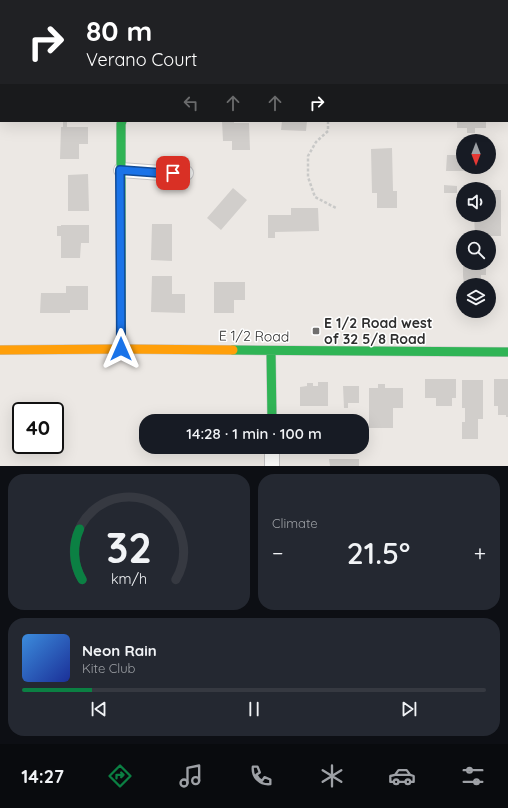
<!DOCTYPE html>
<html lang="en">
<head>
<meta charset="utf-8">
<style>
	body { margin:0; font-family:Quicksand,sans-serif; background:#242831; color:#f1f3f6; height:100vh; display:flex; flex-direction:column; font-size:15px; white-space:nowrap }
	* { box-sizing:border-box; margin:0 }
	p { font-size:13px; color:#9ea1a6 }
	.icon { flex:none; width:22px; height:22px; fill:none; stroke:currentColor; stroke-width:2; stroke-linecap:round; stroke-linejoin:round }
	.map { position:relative; height:466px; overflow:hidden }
	.drawer { display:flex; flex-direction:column; gap:8px; padding:8px; background:#0d0f14; flex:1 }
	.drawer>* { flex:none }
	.guide { position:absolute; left:0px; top:0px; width:508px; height:122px; box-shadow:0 4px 16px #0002; background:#202124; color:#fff; overflow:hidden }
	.needle { width:26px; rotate:180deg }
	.buttons { position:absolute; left:456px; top:134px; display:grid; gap:8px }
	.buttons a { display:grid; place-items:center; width:40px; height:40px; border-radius:50%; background:#171b24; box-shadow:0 4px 16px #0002; font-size:20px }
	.speed { position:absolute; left:12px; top:402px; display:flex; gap:8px; font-size:20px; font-weight:700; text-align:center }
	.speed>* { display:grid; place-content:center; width:52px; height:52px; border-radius:50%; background:#171b24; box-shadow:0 4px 16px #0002; line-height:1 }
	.speed .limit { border:2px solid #111; border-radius:6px; background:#fff; color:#111 }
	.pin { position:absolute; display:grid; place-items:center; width:34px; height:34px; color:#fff; margin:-17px; border-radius:8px; box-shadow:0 2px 6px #0006 }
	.me { position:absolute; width:44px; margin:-22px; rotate:0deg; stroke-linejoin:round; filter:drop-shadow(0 0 3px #0008) }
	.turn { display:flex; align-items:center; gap:14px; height:84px; padding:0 20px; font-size:18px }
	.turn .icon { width:52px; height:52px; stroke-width:2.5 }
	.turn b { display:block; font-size:28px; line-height:34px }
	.lanes { display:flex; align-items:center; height:38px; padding:0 20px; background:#0003; justify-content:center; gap:20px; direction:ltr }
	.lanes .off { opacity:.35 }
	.big { font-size:30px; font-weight:600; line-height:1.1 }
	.drawer .card { flex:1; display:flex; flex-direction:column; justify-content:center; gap:6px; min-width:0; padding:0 14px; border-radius:16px; background:#242831 }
	.drawer .dial { align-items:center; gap:0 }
	.dial svg { height:104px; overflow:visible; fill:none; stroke:#363941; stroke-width:7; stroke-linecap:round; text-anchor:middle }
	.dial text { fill:#f1f3f6; stroke:none }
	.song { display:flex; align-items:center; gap:12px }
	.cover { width:48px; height:48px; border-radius:6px; background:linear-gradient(135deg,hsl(210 70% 55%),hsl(230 70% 35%)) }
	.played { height:4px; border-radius:2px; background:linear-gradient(90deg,#0b8043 15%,#363941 15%) }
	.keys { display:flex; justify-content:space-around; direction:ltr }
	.heat { display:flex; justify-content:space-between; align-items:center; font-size:22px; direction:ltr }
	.drawer .tiles { flex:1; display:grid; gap:8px; grid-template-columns:1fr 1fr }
	.card:last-child { grid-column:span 2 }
	.trip { position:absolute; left:139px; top:414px; width:230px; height:40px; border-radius:16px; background:#171b24; box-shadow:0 4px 16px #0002; font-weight:600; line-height:40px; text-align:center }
	.menu { display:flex; height:64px; justify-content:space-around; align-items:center; background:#090b0e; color:#9ea1a6 }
	.menu .icon { width:28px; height:28px }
	.menu .selected { color:#0b8043 }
	.menu b { font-size:18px; color:#f1f3f6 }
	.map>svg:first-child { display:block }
</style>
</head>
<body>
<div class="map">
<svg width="508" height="466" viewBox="0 0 508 466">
	<rect width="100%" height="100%" fill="#ece8e4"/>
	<path fill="#d1cecb" d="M63 121H67V127H88V144H79V159H60L61 127H63Z
		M222 121H234V123H249L250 150H232V141H223Z
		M282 121H307L306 131 281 130Z
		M457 121H486V128H475V133H467V128H457Z
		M392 148 393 191H397V208H377V193H372L371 149Z
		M447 155H463V167H474L473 171H446Z
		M88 174 89 211H68V175Z
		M444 185 457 186V193H444Z
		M233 188 247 200 221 230 207 218Z
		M489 190H501V236H475L474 215H489Z
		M291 208H318L319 231 275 232V238H268V215H291Z
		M152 224H172V261L151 260Z
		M61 225H89V243H81L80 258H61V236H57V226H61Z
		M463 263H486V275H481V285H466L464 283 463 276Z
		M152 276H172V294H185V313L151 312Z
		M214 282H245V300H234V313H214Z
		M66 286H88V310H70V313H40L41 293H66Z
		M425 379H456V398H452V406H436V398H425Z
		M494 379H508V417H506V415H498V406H494Z
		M462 380H483V419H478V439H462V422H465V408H462Z
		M318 382H328V406H300V387L307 386V383H313V386H318Z
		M378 384H385V388H403V408H393V428H369V388H378Z
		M343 386H359V403H348V408H344Z
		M329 459H359V466H330Z"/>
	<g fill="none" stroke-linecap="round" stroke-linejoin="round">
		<g stroke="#c5c4c5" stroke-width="16">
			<path id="street" d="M165 1V0
				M121 170 161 173H186
				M272 447V466"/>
		</g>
		<g stroke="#c5c4c5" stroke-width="10">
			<path id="fast" d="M508 0V56
				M121 349V124L122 121
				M233 350 508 352
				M271 351 272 421"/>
		</g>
		<g stroke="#c5c4c5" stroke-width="10">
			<path id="slow" d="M0 350 121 349 233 350"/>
		</g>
		<path stroke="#c9c9c8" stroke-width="2.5" stroke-dasharray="3 2" stroke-linecap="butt" d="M327 0V1
			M328 121V131L316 142 308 156V177L315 197 336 208"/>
		<use href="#street" stroke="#fcfcfb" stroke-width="14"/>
		<use href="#fast" stroke="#30b455" stroke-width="9"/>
		<use href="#slow" stroke="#ff9f0a" stroke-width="9"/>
	</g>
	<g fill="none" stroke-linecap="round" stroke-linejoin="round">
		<g stroke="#114b97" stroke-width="10">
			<path id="route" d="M121 349 120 170 161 173H173"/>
		</g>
		<use href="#route" stroke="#1a73e8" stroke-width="7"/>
	</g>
	<rect fill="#706f6e" stroke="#fff" stroke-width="1.5" x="312" y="327" width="8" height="8" rx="2"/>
	<g text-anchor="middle" stroke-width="3" stroke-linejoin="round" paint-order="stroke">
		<g font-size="14" font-weight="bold" fill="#2e2e2e" stroke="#fff" text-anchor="start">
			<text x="324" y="328">E 1/2 Road west<tspan x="324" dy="16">of 32 5/8 Road</tspan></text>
		</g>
		<g font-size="14" fill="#2e2e2e" stroke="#fff">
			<text transform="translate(254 336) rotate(1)" y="5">E 1/2 Road</text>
		</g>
	</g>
</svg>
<div class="buttons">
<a><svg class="needle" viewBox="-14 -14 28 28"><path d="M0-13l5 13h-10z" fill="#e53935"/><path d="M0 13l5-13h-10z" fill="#9ea1a6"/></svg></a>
<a><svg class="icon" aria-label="sound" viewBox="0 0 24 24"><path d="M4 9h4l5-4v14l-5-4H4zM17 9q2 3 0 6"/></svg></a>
<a><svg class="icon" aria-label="search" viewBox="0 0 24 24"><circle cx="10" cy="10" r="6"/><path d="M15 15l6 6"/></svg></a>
<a><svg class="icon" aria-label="layers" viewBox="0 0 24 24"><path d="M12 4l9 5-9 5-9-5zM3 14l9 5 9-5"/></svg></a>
</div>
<div class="speed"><div class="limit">40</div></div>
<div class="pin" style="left:173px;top:173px;background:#d93025"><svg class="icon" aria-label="arrive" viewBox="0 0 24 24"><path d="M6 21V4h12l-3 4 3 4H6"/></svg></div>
<svg class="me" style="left:121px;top:349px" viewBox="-20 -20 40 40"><path d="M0-17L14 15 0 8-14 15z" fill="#1a73e8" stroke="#fff" stroke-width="4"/></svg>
<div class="trip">14:28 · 1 min · 100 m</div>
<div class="guide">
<div class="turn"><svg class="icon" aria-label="right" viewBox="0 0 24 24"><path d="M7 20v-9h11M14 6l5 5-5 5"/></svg><div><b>80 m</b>Verano Court</div></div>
<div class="lanes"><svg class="icon off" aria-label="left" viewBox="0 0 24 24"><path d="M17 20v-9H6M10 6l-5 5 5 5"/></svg><svg class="icon off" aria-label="ahead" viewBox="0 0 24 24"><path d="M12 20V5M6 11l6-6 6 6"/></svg><svg class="icon off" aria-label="ahead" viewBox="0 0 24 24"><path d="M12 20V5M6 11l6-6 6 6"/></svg><svg class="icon" aria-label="right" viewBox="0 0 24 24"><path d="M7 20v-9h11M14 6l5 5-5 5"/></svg></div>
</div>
</div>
<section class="drawer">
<div class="tiles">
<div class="card dial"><svg viewBox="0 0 100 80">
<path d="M14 69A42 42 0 1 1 86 69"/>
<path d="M14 69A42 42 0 0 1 12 30" stroke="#0b8043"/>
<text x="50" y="56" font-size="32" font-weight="700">32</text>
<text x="50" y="72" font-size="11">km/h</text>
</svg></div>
<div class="card"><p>Climate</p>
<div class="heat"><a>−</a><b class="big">21.5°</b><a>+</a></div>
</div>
<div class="card">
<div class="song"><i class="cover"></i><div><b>Neon Rain</b><p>Kite Club</p></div></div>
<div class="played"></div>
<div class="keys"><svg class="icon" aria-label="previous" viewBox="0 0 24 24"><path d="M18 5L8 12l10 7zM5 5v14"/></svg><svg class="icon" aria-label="pause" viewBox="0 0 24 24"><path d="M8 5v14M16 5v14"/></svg><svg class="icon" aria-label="next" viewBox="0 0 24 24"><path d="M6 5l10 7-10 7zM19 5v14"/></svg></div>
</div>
</div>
</section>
<nav class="menu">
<b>14:27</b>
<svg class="icon selected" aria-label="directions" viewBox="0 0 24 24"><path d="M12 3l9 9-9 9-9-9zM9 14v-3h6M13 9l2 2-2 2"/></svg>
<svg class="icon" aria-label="music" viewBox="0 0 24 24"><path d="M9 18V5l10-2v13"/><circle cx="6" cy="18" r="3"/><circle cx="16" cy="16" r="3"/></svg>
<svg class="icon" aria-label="phone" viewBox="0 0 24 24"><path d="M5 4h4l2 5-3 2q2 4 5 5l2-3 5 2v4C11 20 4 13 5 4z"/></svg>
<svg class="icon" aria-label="climate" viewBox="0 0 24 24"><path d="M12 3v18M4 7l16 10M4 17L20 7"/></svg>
<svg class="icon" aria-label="car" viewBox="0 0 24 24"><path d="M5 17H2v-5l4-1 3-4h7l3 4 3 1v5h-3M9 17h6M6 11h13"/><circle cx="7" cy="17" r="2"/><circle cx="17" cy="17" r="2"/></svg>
<svg class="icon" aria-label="filters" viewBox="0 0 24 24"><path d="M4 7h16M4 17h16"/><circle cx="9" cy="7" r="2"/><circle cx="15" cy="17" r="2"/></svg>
</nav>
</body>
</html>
